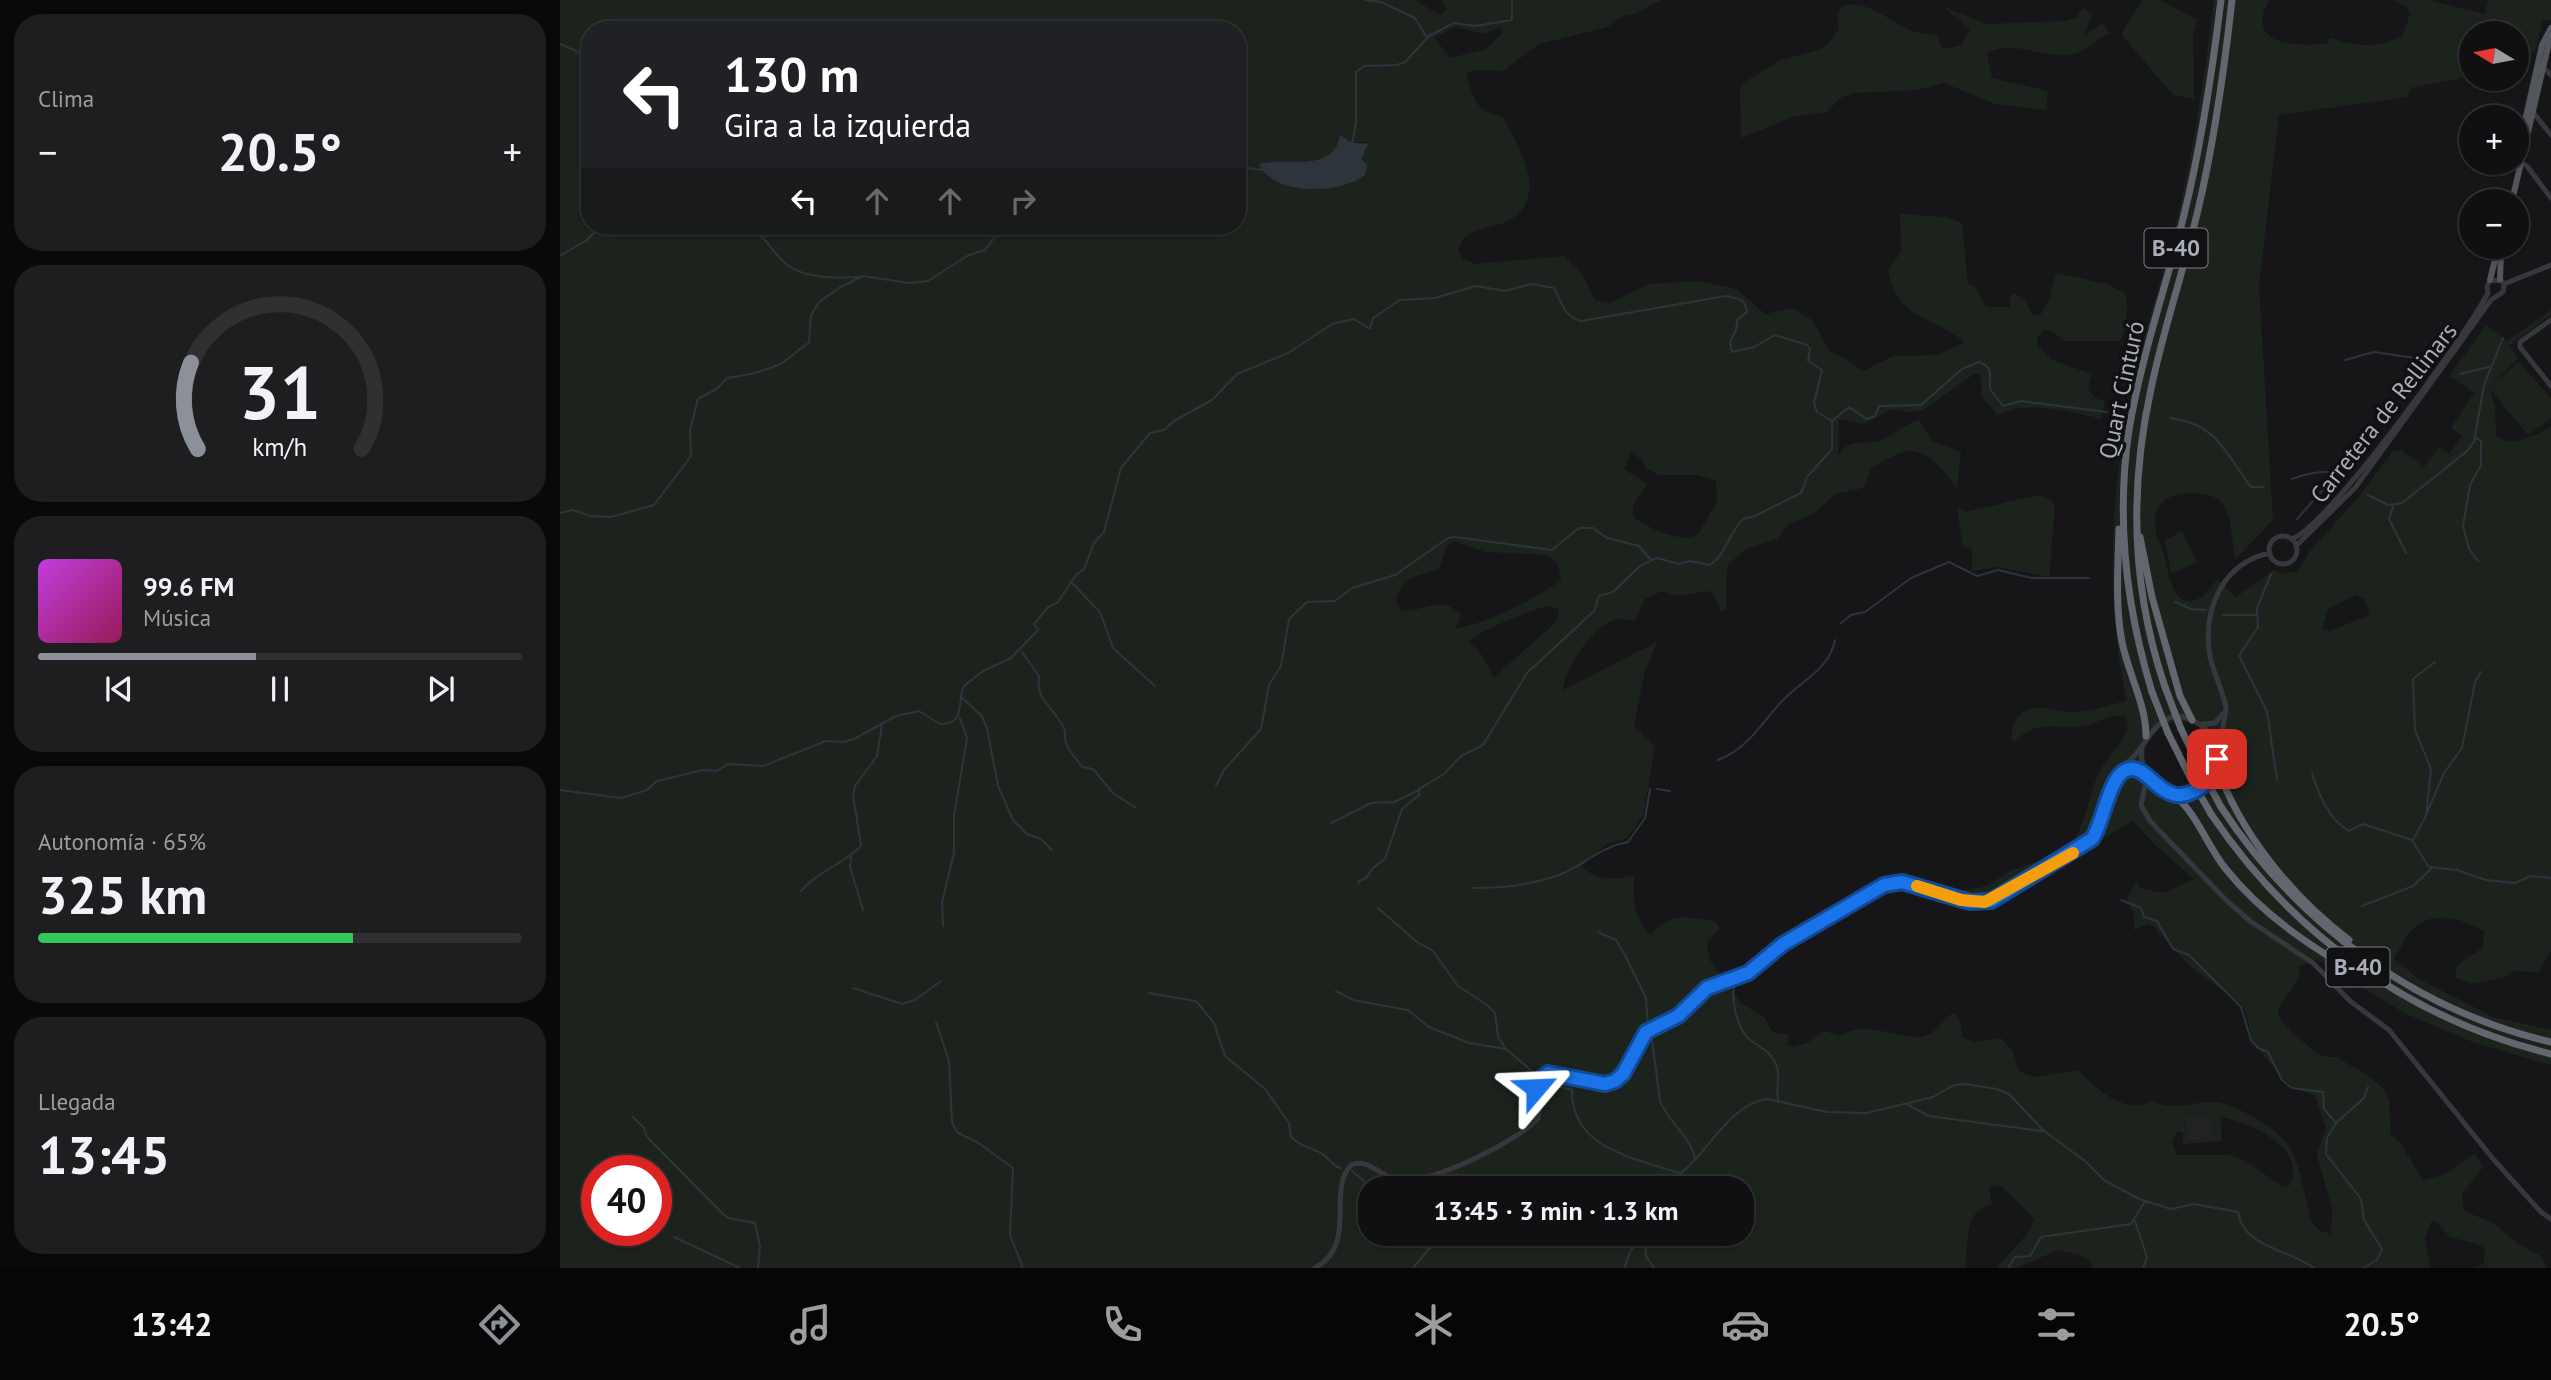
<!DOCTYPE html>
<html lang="es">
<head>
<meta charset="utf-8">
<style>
	body { margin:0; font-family:"PT Sans",sans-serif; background:#1e1e20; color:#f1f3f6; height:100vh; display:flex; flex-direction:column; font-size:26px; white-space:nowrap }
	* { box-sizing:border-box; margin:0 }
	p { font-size:23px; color:#9c9d9f }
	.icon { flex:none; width:38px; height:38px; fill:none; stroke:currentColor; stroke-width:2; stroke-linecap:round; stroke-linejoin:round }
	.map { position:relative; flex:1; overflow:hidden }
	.sheet { display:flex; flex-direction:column; gap:14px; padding:14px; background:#09090a; width:560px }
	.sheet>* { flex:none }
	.top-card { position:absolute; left:21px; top:21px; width:665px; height:214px; border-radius:28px; box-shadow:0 2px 5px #0004,0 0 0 2px #303032; background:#202124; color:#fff; overflow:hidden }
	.needle { width:46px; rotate:280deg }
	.buttons { position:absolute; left:1899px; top:21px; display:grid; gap:14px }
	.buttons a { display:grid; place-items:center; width:70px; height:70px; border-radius:50%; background:#101012; box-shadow:0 2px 5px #0004,0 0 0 2px #303032; font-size:35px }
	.speed { position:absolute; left:21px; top:1155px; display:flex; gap:14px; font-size:35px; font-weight:700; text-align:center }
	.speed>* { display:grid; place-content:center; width:91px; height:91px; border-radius:50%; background:#101012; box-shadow:0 2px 5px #0004,0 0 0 2px #303032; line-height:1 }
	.speed .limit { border:10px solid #d22; background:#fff; color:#111 }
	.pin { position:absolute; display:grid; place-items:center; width:60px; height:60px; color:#fff; margin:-30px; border-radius:14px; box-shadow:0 4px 10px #0006 }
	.me { position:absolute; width:77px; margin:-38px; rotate:64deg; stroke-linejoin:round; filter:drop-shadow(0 0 5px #0008) }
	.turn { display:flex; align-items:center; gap:24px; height:147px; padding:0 28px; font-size:32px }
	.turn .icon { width:91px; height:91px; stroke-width:2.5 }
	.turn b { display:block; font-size:49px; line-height:60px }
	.lanes { display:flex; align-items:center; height:66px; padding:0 28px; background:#0003; justify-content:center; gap:35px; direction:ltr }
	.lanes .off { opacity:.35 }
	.big { font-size:52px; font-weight:600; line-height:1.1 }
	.sheet .card { flex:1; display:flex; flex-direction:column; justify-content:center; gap:10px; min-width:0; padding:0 24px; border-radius:28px; background:#1e1e20 }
	.sheet .dial { align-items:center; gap:0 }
	.dial svg { height:182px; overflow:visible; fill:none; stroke:#303032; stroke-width:7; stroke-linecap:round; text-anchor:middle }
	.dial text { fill:#f1f3f6; stroke:none }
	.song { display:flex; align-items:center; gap:21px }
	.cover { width:84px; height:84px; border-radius:10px; background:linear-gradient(135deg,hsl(290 70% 55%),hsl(330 70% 35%)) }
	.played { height:7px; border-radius:4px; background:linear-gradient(90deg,#8c9099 45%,#303032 45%) }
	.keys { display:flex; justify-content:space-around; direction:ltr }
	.heat { display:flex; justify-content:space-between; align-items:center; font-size:38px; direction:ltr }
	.charge { height:10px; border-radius:5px; background:linear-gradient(90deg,#34c759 65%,#303032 0) }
	.trip { position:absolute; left:798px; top:1176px; width:396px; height:70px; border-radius:28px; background:#101012; box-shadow:0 2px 5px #0004,0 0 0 2px #303032; font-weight:600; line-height:70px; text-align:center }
	.dock { display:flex; height:112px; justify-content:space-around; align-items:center; background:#060607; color:#9c9d9f }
	.dock .icon { width:49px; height:49px }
	.dock .selected { color:#8c9099 }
	.dock b { font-size:32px; color:#f1f3f6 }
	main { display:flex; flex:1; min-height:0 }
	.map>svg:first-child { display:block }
</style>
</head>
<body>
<main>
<section class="sheet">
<div class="card"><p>Clima</p>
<div class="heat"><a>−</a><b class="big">20.5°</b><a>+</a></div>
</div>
<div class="card dial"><svg viewBox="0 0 100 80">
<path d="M14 69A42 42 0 1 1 86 69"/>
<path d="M14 69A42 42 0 0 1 11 31" stroke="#8c9099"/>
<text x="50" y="56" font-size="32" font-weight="700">31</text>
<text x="50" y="72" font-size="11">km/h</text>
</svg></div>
<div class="card">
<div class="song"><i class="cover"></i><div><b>99.6 FM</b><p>Música</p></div></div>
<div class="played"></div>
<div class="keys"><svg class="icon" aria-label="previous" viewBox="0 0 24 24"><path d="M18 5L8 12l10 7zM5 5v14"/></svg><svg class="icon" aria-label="pause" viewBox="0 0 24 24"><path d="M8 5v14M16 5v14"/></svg><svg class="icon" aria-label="next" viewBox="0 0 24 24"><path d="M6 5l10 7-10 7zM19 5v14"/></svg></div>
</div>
<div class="card"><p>Autonomía · 65%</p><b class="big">325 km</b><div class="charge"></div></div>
<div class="card"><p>Llegada</p><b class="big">13:45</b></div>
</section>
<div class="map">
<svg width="1991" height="1268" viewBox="0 0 1991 1268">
	<rect width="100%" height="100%" fill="#161618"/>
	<path fill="#222225" d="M1652 1114 1655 1139 1626 1141 1624 1116Z"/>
	<path fill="#1c231d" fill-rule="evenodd" d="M0 0H855L880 15 887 9 881 0H1101L1075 14 1063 16 1047 27 979 44 943 71 914 70 906 73C914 100 914 110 943 117 959 148 992 199 946 222 932 228 916 228 905 237L898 249 902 258 915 264 1003 256 1022 274 1035 300 1050 303 1089 284 1140 281 1176 289 1205 314 1233 308 1253 321 1270 352 1283 357 1303 371 1333 356 1377 355 1405 342C1371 315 1337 320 1328 270L1341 252 1340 214 1386 217 1402 223 1408 283 1415 287 1426 307H1450V297L1455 293 1466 302 1473 315H1480L1488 303 1496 273 1547 284 1565 293C1569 309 1567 327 1560 341H1505L1490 330H1484L1478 336 1477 345 1492 360 1532 374 1528 388 1535 398 1545 401 1541 419C1518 413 1474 403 1452 410 1446 411 1443 414 1437 415L1422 397 1421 374H1414L1363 410 1349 412 1332 409 1304 424 1279 419 1278 455C1290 436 1306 447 1324 439 1336 433 1345 424 1359 420L1373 442 1401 452 1397 489C1387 473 1365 445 1343 452 1333 455 1322 463 1312 467L1303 488 1276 494 1253 514 1229 524 1217 539 1184 550 1167 566 1166 609 1160 611 1156 599 1149 591 1117 596 1102 591 1085 599 1075 620C1069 621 1064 618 1059 619 1034 622 1005 668 1003 690L1097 642 1084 675 1074 727 1095 747 1083 816 1067 838 1045 845 1021 867C1038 880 1054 881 1074 875 1073 900 1073 915 1090 935 1115 910 1122 918 1155 921L1160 928 1147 943 1149 959 1181 1003 1205 1018 1211 1030 1218 1034H1229L1227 1044 1232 1047 1247 1043 1264 1031 1281 1036C1306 1017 1351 1045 1368 1035 1378 1030 1384 1019 1393 1013L1399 1018 1403 1038 1415 1042 1441 1038 1454 1053 1458 1071 1474 1077 1518 1070C1534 1087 1567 1117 1592 1101 1613 1111 1627 1103 1649 1102 1671 1101 1715 1126 1728 1145 1742 1167 1744 1197 1752 1222L1760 1231 1771 1234 1772 1209 1757 1155 1766 1128 1755 1095 1736 1089 1721 1077 1692 1040 1687 1015 1681 1004 1631 967 1593 926 1587 924 1574 930V915L1567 898 1576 882 1581 888 1603 893 1634 879 1594 844 1573 821 1435 904 1413 906 1346 886 1349 877 1396 892 1427 886 1450 871 1508 850C1529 823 1527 790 1544 764 1552 751 1573 735 1566 717 1551 711 1538 724 1523 726 1495 731 1479 717 1454 742L1451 738C1457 691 1491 714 1518 712 1534 711 1551 704 1567 701 1542 588 1552 469 1579 359 1590 312 1606 267 1617 220 1634 147 1645 74 1654 0H1709C1684 46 1736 46 1766 44L1771 38C1798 47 1815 48 1842 37L1850 14 1847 7 1833 0H1868L1925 14 1928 0H1991V20L1982 22 1975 53 1967 52 1957 57 1956 33H1911V76L1850 88 1847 97 1719 115 1699 285 1713 520 1675 560C1671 542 1674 518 1661 502 1657 496 1643 494 1636 493 1616 491 1593 500 1595 524 1595 535 1601 545 1604 556 1608 571 1610 589 1622 600 1639 605 1649 591 1657 579L1676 597 1714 570 1723 574 1738 571 1750 551 1797 499 1834 450 1837 452 1840 449 1864 467 1879 447 1889 454 1902 436 1891 428 1914 393 1895 379 1888 378 1926 325 1947 341 1991 310V315L1950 345 1958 359 1929 387 1959 362 1991 398V418L1968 435 1929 388 1935 406 1936 435C1950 449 1975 435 1991 427V950L1979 972 1953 971 1945 977 1913 984 1896 978C1892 960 1912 958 1923 947L1924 931C1903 919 1872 909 1852 930 1844 938 1841 950 1833 958L1859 979 1933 1017 1991 1030V1065L1915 1043 1846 1014 1757 960 1739 966C1742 1003 1690 1000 1741 1040 1758 1053 1755 1058 1778 1057 1794 1070 1823 1078 1829 1101 1831 1112 1829 1124 1831 1135L1839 1141 1863 1180 1886 1174 1915 1153 1923 1167 1902 1194 1904 1211 1931 1222 1960 1245 1981 1256 1987 1268H1911L1924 1264 1925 1249 1918 1244 1890 1237 1875 1221 1870 1223 1865 1240 1871 1268H1533L1528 1259 1520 1255 1498 1250 1456 1268H1436L1469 1232 1474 1220C1472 1215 1445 1189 1441 1187 1436 1185 1434 1186 1429 1188L1432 1205C1401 1210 1410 1246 1405 1268H0ZM897 27 923 34 940 27 943 32 926 49 890 58 874 37ZM30 30H677V226H30ZM781 136 790 142H806L801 159 806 165 793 183C769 187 710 195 700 164 728 156 769 175 781 136ZM1071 453 1081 459 1086 468 1098 475H1137L1156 480 1157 502 1138 534C1123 545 1085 527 1073 516V505L1088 484 1064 469ZM894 541 925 552 975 554 988 556 998 564 1001 580C977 598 926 625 896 628L901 615C882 594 866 611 842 611L836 602C840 577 856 576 878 570L888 545ZM1796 595 1805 599 1810 615 1770 631 1762 629 1768 609ZM989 606 998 609 999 616 994 624 934 677C925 665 924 652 909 643 915 632 975 608 989 606ZM1619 721C1696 730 1626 832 1591 776 1576 752 1590 724 1619 721ZM1652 1114 1655 1139 1626 1141 1624 1116ZM1661 1117C1689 1122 1747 1147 1730 1185L1723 1187 1686 1161 1670 1155H1616L1612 1141 1617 1132H1623V1144L1662 1141ZM37 1171H96V1230H37ZM810 1188H1181V1234H810Z
		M1583 0H1600L1637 20 1633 34 1634 99 1613 95 1561 34Z
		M1284 5C1321 0 1341 39 1376 34L1380 45 1386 49 1402 45 1410 29 1382 6 1426 24 1505 21 1516 18 1523 8 1532 15 1524 35 1542 23 1552 36 1547 34C1535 41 1523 54 1508 55 1485 58 1447 38 1427 54L1432 78 1488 91 1486 110 1435 104 1384 83 1358 90 1294 93 1280 98 1267 112 1232 117 1181 138 1180 89 1185 82 1221 60 1259 50 1267 45 1279 29 1277 15Z
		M1478 495 1491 500 1495 506 1489 577 1438 567 1412 571V548L1403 547 1397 508 1405 512Z
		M1622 531 1637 562 1611 574 1605 540Z"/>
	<path fill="#2c353c" d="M780 135 790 142 808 144 801 159 807 165 805 175C782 194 713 197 699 164 725 156 773 175 780 135Z"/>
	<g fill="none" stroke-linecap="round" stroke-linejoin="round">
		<path stroke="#2c353c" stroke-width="2" d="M805 0 821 2 855 18 866 36
			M0 44 30 57
			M792 144 796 123V72L804 66 837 65 845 62 869 36 894 23 915 26 952 20V0
			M677 172 687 168 703 170
			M157 226C166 228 175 225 184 227 207 233 212 255 229 266 247 279 278 278 299 277
			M391 226H413
			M0 256 27 240 40 226
			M1785 360 1814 352 1869 360
			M1900 374 1929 367
			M1610 418C1658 424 1665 453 1691 487H1703
			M1916 438 1921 441V465L1910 485 1903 526 1909 549 1918 561
			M1732 479C1748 473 1767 468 1783 476
			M1808 495 1828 505 1842 503 1907 451 1914 442 1924 385 1943 338
			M1833 507 1829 519 1846 553
			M0 513 13 510 30 516 51 517 94 505 131 456 130 430 138 399 158 388 167 378C185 375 205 372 222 363 232 357 239 348 249 343L251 315 259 302 279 288 303 276 349 283 368 281 407 256 425 250 443 226
			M1737 519 1778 473
			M1711 574 1697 608 1698 627 1679 656 1707 711 1717 780
			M511 582 540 612 553 648 595 686
			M1615 602 1631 609 1646 610
			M1663 615H1697
			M1281 623 1291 615 1305 612 1351 578 1389 562 1417 576 1438 570 1472 578H1529
			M462 652 479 676C475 701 495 708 504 728 506 733 504 739 506 744 510 753 517 759 522 767L533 769 553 793 576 808
			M402 698 421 715 427 728 438 786 453 820 467 834 481 839 492 850
			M1158 760C1189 748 1201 723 1222 701 1242 680 1269 670 1275 640
			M1752 773C1759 795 1768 819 1789 831L1803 824 1852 840
			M656 786 664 770 701 729 709 685 721 666 729 619 747 602 775 601 792 588 835 575 888 538 895 537 992 550 1019 528H1033L1047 538 1079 546 1091 560
			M1097 789 1110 791
			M0 790 61 798 87 790 97 781 143 770 157 771 168 764 203 766 266 741 284 742 294 739 336 716 359 711 380 724C407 724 396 703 404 686L423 671 451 658 478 630 474 624 487 608 498 602 516 575 524 569 534 543 544 532 561 468 590 433 604 430 614 421 652 400 677 374 728 353 772 324 794 319 810 329 813 318 840 300 875 298 916 286 945 291 971 284 994 288C1002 302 1003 316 1021 321L1166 296C1177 298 1186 299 1187 312L1177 320 1176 330 1170 342 1172 352 1194 347 1215 335 1247 345 1250 349 1248 361 1262 370 1254 403 1257 412 1272 421 1289 407 1307 419 1315 416 1319 406 1361 405 1402 369 1419 362C1435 368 1429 377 1430 389L1443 406 1461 401 1547 412
			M1866 815 1884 773 1902 748 1915 682 1921 672
			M771 823 811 803 834 802 857 791
			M1853 840 1866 816 1871 769 1855 730 1853 679 1875 662
			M1853 842 1869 867 1897 870 1926 880 1955 883 1971 876 1991 878
			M291 857 290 867 303 910
			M798 882 806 878 813 868 825 859 842 809 859 795V789L884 774 901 756 923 745 967 673 1034 611 1039 596 1053 592 1081 565 1097 558 1119 564 1130 561 1150 565C1165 555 1170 532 1183 519L1195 516 1241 493 1247 477 1272 449V421
			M913 888C943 888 971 885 999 875 1025 865 1039 847 1068 842L1085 818 1090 789
			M241 891C258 871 284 864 301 846L293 795 295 786 317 756 322 725
			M1561 900 1581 908 1584 917 1597 921 1613 949 1629 955 1681 1007 1691 1040 1698 1048 1708 1052 1722 1080 1732 1088 1763 1092 1764 1109 1776 1123 1767 1138 1766 1154 1801 1199 1804 1220 1822 1249 1817 1260 1803 1268
			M1802 906 1853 886 1871 869
			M818 908 857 942 873 951 898 986 927 1005 935 1013 938 1037 946 1049 974 1073
			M383 926 382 902 394 853V816L407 738 400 718
			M1038 932 1056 940 1065 955 1086 998 1088 1026
			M1175 983C1170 997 1177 1030 1190 1040 1201 1048 1212 1052 1217 1067 1220 1078 1216 1090 1218 1100
			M293 988 342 1004 355 1000 381 981
			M776 991 793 1000 848 1010 869 1027 909 1043 946 1049
			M588 993 636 1001 654 1023 665 1056 705 1089 729 1123 731 1137C745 1150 751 1146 762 1154 770 1158 771 1166 781 1168
			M376 1022 389 1061 392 1123 398 1133 417 1142 453 1168 450 1235 463 1268
			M1091 1033 1100 1101C1108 1122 1131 1136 1135 1159
			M985 1083 1012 1090C1011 1149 1075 1158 1119 1173
			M1348 1105 1369 1116 1482 1131
			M73 1117 84 1128 87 1137 163 1214 168 1218 195 1223 200 1246 198 1268
			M1777 1122 1804 1098 1808 1087
			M792 1171 804 1181 810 1198
			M1085 1188C1098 1185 1110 1181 1121 1173 1149 1151 1170 1104 1207 1099L1267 1112 1307 1113 1373 1097 1394 1085 1406 1084 1437 1089 1449 1094 1484 1131 1525 1161 1544 1180 1579 1199 1611 1209 1634 1204 1678 1212C1683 1248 1729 1249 1754 1268
			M1575 1221 1587 1257 1583 1268
			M823 1234 826 1239 843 1240 867 1248
			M1085 1234 1086 1256 1094 1268
			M114 1237 180 1268
			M853 1268 869 1249 892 1234
			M1064 1268 1071 1250 1085 1234
			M1448 1268 1455 1257 1470 1256 1481 1237 1571 1224 1585 1201"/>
		<path stroke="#37383d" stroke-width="5" d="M1982 66 1991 75
			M1972 111 1991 135
			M1959 161 1967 166 1991 198
			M1944 284 1991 265
			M1928 293 1927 286 1930 280 1942 281
			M1991 320 1960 342V347L1991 386
			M1709 550a14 14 0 1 1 28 0a14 14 0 1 1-28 0Z
			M1731 539C1766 530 1908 332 1928 293
			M1736 546 1795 488 1931 300 1943 292 1944 284
			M1643 724 1655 723 1663 714
			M1582 748C1575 795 1643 813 1656 766 1657 760 1666 712 1666 708 1663 691 1654 674 1650 657 1642 610 1662 563 1710 553
			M1561 773 1569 769 1584 772
			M1587 777 1581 805 1590 821 1666 900 1690 921 1753 963 1790 1001 1829 1030 1934 1160 1981 1212 1991 1219
			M755 1268C799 1243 766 1192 791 1165 809 1157 822 1179 841 1181 869 1184 960 1141 978 1118L980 1107 976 1088 983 1076 995 1074 1045 1084 1055 1081 1063 1074 1086 1032 1118 1016 1147 988 1188 973 1212 951 1324 885 1342 882 1410 902 1431 901 1532 839C1547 820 1545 794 1557 774 1562 766 1570 761 1576 754 1592 735 1604 701 1639 724 1649 730 1654 739 1657 750"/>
		<path stroke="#53555c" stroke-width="6" d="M1956 161 1982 45 1991 28
			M1952 201 1991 34
			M1940 279 1941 253
			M1930 280 1938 247"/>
		<path stroke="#63666e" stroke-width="7" d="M1559 529C1558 567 1555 605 1562 642 1568 673 1586 704 1586 736
			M1580 537 1592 597 1620 696 1632 720
			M1605 687C1572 590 1569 489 1591 389 1603 330 1623 273 1637 214 1654 144 1664 72 1672 0
			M1592 692C1566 607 1556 518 1569 430 1581 358 1605 289 1623 219 1641 147 1652 74 1661 0
			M1621 729 1642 772
			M1608 733 1630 777
			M1656 764C1679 832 1732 897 1789 940
			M1613 794C1636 812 1647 845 1665 868 1705 918 1758 952 1813 982
			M1661 807C1738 924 1854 1010 1991 1042
			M1651 814C1732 934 1849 1019 1991 1054"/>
		<path stroke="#63666e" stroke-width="7" d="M1605 687 1621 729
			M1592 692 1608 733
			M1642 772 1661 807
			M1630 777 1651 814"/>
	</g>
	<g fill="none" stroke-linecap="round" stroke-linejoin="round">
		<g stroke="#114b97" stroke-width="18">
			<path id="route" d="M976 1088 980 1079 988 1073 1045 1084 1055 1081 1063 1074 1086 1032 1118 1016 1147 988 1188 973 1223 944 1324 885 1342 882 1410 902 1431 901 1532 839C1544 823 1549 771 1570 769 1593 766 1605 819 1647 782L1657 759"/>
		</g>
		<use href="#route" stroke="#1a73e8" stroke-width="12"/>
		<path stroke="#f59e0b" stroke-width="12" d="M1357 886 1401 900 1425 902 1513 853"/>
	</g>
	<g text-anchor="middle" stroke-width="7" stroke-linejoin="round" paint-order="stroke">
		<g fill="#111113" stroke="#7b7e86" stroke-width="2">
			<rect x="1584.5" y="228.5" width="63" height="39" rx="5"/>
			<rect x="1766.5" y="947.5" width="63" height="39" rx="5"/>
		</g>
		<g font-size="23" font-weight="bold" fill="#a8adb8">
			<text x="1616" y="256">B-40</text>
			<text x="1798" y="975">B-40</text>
		</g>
		<g font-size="24" fill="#a8adb8" stroke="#111113">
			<text transform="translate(1562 390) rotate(-78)" y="8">Quart Cinturó</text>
			<text transform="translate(1824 413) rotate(-52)" y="8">Carretera de Rellinars</text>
		</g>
	</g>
</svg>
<div class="buttons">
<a><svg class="needle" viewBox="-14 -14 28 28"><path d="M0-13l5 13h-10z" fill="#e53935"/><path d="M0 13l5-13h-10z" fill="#9c9d9f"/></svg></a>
<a>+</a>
<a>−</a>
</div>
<div class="speed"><div class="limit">40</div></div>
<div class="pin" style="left:1657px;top:759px;background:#d93025"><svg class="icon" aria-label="arrive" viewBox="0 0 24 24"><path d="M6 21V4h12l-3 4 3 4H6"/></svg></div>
<svg class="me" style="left:976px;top:1088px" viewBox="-20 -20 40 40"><path d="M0-17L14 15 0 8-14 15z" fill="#1a73e8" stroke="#fff" stroke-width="4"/></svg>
<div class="trip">13:45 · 3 min · 1.3 km</div>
<div class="top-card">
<div class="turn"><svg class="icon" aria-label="left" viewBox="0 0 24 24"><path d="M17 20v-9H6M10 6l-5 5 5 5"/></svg><div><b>130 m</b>Gira a la izquierda</div></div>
<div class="lanes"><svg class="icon" aria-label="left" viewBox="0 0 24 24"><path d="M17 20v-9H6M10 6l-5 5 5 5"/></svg><svg class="icon off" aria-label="ahead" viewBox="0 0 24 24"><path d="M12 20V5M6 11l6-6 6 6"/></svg><svg class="icon off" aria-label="ahead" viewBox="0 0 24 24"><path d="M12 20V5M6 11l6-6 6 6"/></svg><svg class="icon off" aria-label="right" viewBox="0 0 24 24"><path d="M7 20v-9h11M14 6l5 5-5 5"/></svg></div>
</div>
</div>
</main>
<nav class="dock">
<b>13:42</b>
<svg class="icon selected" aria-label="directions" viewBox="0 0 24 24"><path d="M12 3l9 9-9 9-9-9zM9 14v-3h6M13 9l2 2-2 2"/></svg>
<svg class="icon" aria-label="music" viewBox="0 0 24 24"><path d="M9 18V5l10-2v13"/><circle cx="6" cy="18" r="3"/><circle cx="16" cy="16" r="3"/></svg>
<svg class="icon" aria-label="phone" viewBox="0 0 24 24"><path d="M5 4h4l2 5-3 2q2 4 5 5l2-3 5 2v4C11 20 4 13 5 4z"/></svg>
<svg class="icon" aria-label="climate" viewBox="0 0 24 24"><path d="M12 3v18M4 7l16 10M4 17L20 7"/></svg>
<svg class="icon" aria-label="car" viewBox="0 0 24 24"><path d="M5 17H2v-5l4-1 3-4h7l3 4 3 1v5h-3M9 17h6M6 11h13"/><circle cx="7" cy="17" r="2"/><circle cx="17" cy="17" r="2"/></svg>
<svg class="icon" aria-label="filters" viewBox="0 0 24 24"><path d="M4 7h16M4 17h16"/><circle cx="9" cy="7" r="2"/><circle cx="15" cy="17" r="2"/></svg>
<b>20.5°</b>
</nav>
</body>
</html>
